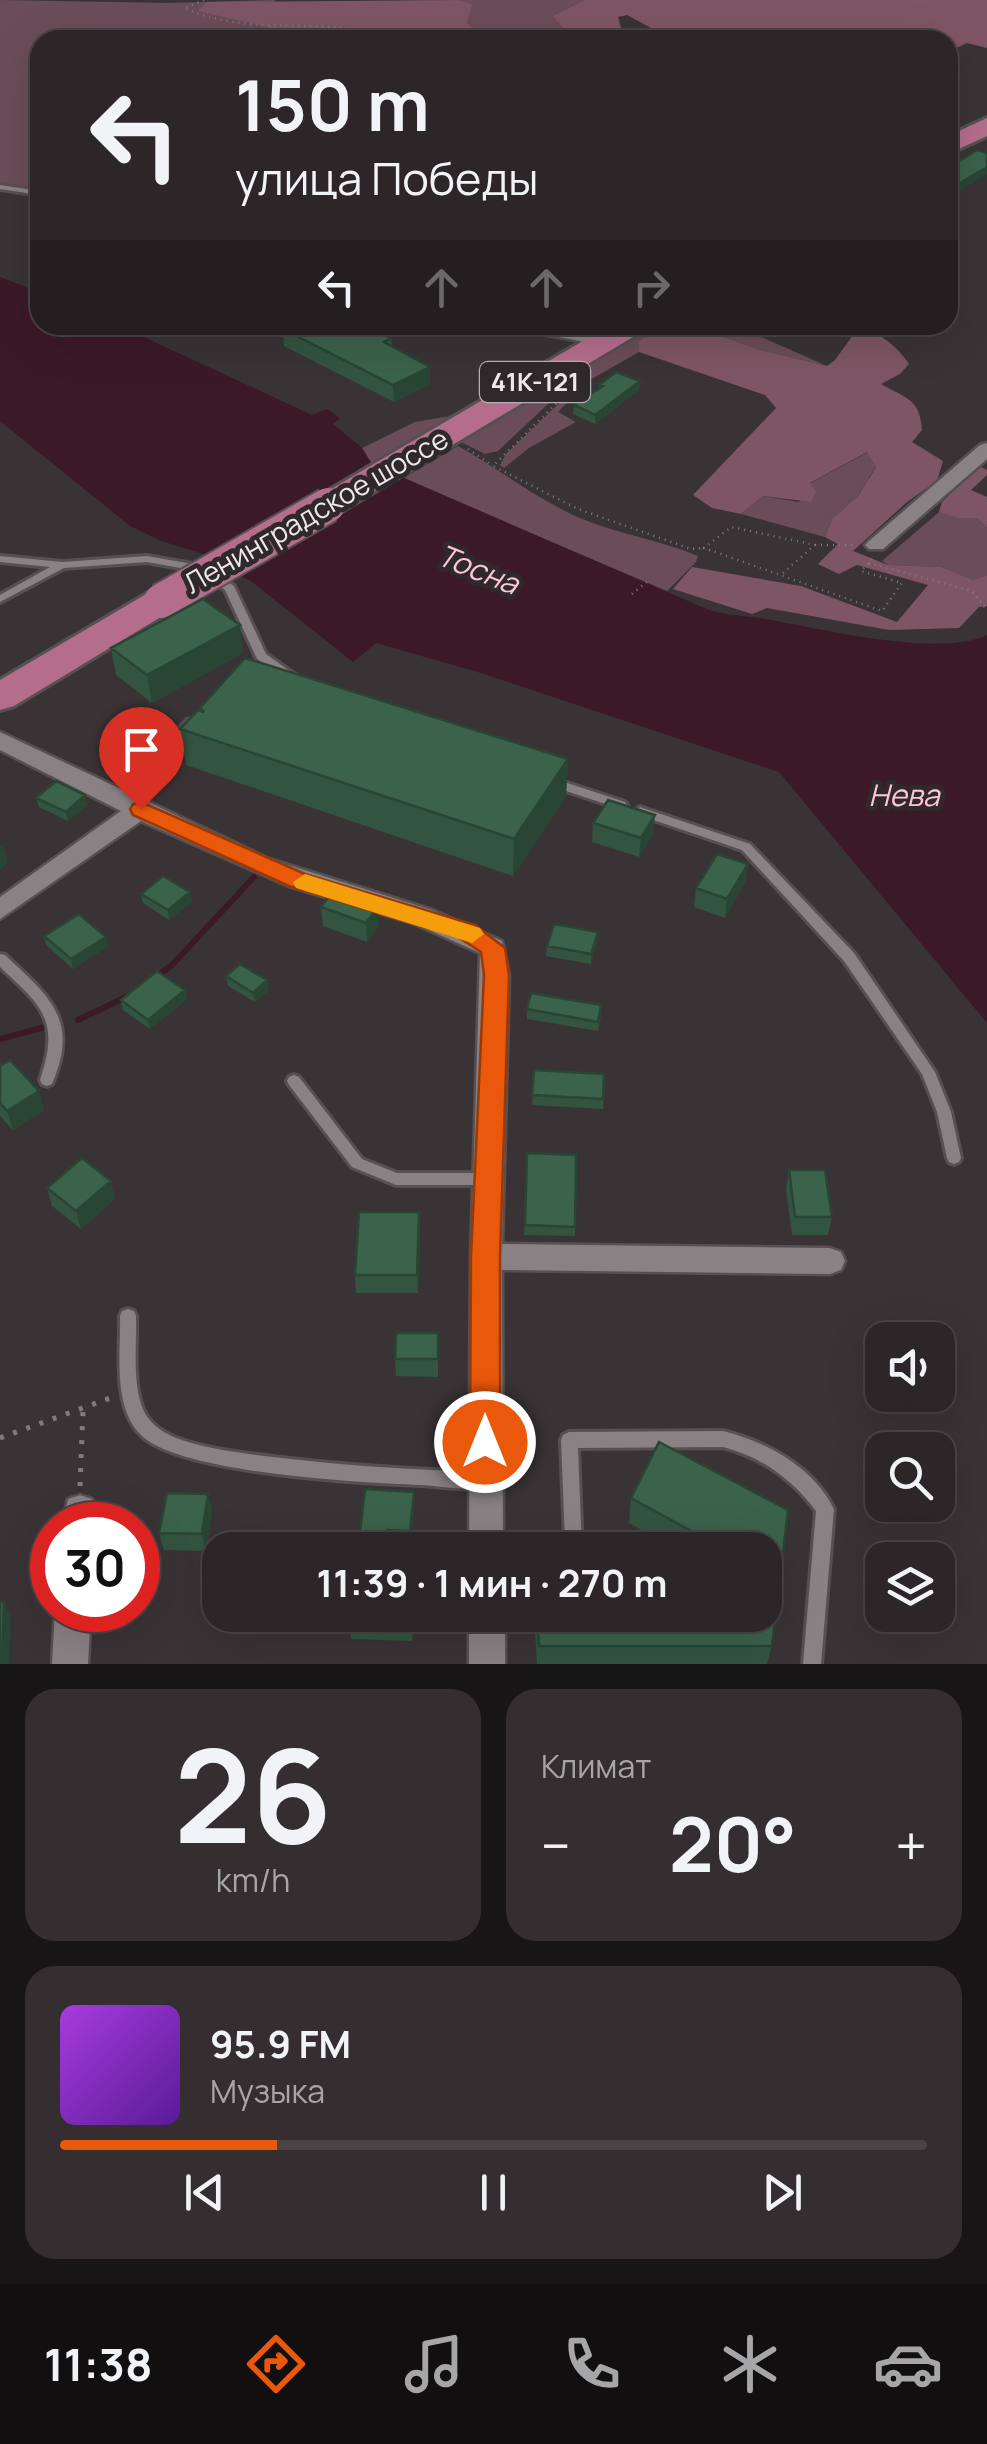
<!DOCTYPE html>
<html lang="ru">
<head>
<meta charset="utf-8">
<style>
	body { margin:0; font-family:Manrope,sans-serif; background:#342e30; color:#f1f3f6; height:100vh; display:flex; flex-direction:column; font-size:38px; white-space:nowrap }
	* { box-sizing:border-box; margin:0 }
	p { font-size:32px; color:#a6a5a8 }
	.icon { flex:none; width:55px; height:55px; fill:none; stroke:currentColor; stroke-width:2; stroke-linecap:round; stroke-linejoin:round }
	.map { position:relative; height:1664px; overflow:hidden }
	.details { display:flex; flex-direction:column; gap:25px; padding:25px; background:#181516; flex:1 }
	.details>* { flex:none }
	.banner { position:absolute; left:30px; top:30px; width:928px; height:305px; border-radius:30px; box-shadow:0 10px 40px #0002,0 0 0 2px #484345; background:#2c2628; color:#f1f3f6; overflow:hidden }
	.controls { position:absolute; left:865px; top:1322px; display:grid; gap:20px }
	.controls a { display:grid; place-items:center; width:90px; height:90px; border-radius:20px; background:#2c2628; box-shadow:0 10px 40px #0002,0 0 0 2px #484345; font-size:50px }
	.speed { position:absolute; left:30px; top:1502px; display:flex; gap:20px; font-size:50px; font-weight:700; text-align:center }
	.speed>* { display:grid; place-content:center; width:130px; height:130px; border-radius:50%; background:#2c2628; box-shadow:0 10px 40px #0002,0 0 0 2px #484345; line-height:1 }
	.speed .limit { border:15px solid #d22; background:#fff; color:#111 }
	.pin { position:absolute; display:grid; place-items:center; width:85px; height:85px; color:#fff; margin:-102px -42px; border-radius:50% 50% 50% 0; rotate:-45deg; box-shadow:0 0 10px #0007 }
	.pin .icon { rotate:45deg }
	.me { position:absolute; width:110px; margin:-55px; rotate:0deg; stroke-linejoin:round; filter:drop-shadow(0 0 8px #0008) }
	.turn { display:flex; align-items:center; gap:35px; height:210px; padding:0 40px; font-size:45px }
	.turn .icon { width:130px; height:130px; stroke-width:2.5 }
	.turn b { display:block; font-size:70px; line-height:85px }
	.lanes { display:flex; align-items:center; height:95px; padding:0 40px; background:#0003; justify-content:center; gap:50px; direction:ltr }
	.lanes .off { opacity:.35 }
	.big { font-size:75px; font-weight:700; line-height:1.1 }
	.details .card { flex:1; display:flex; flex-direction:column; justify-content:center; gap:15px; min-width:0; padding:0 35px; border-radius:30px; background:#342e30 }
	.details .dial { align-items:center; gap:0 }
	.dial b { font-size:130px; line-height:1 }
	.song { display:flex; align-items:center; gap:30px }
	.cover { width:120px; height:120px; border-radius:15px; background:linear-gradient(135deg,hsl(280 70% 55%),hsl(270 70% 35%)) }
	.played { height:10px; border-radius:5px; background:linear-gradient(90deg,#ea580c 25%,#484345 25%) }
	.keys { display:flex; justify-content:space-around; direction:ltr }
	.heat { display:flex; justify-content:space-between; align-items:center; font-size:55px; direction:ltr }
	.details .tiles { flex:1; display:grid; gap:25px; grid-template-columns:1fr 1fr }
	.card:last-child { grid-column:span 2 }
	.trip { position:absolute; left:202px; top:1532px; width:580px; height:100px; border-radius:30px; background:#2c2628; box-shadow:0 10px 40px #0002,0 0 0 2px #484345; font-weight:700; line-height:100px; text-align:center }
	.menu { display:flex; height:160px; justify-content:space-around; align-items:center; background:#120f10; color:#a6a5a8 }
	.menu .icon { width:70px; height:70px }
	.menu .on { color:#ea580c }
	.menu b { font-size:45px; color:#f1f3f6 }
	.map>svg:first-child { display:block }
</style>
</head>
<body>
<div class="map">
<svg width="987" height="1664" viewBox="0 0 987 1664">
	<rect width="100%" height="100%" fill="#3a3336"/>
	<path fill="#6a4d58" d="M0 0 168 3 275 0 271 28 415 31 432 40H40V192L0 185Z
		M460 0H584L552 16 574 40H483L467 22Z
		M654 325H670L639 342V352L588 381 558 412 576 422 529 448 504 468 500 465 506 454 573 390V371Z
		M691 325H734L827 366 757 349Z
		M567 380 563 390 498 451 485 454 461 442Z
		M463 414 372 464 362 448 415 422Z
		M458 446C496 467 531 495 571 514 611 533 658 539 698 556L696 562 667 591 402 479Z
		M868 452 876 466 858 496 832 519 825 537 741 514 763 496 799 502 809 484Z
		M939 512 957 518H977L987 528V575L973 580 942 567 888 565 882 561Z"/>
	<path fill="#7e5564" d="M460 0 472 5 467 22 483 40H432L415 31 271 28 198 11 207 2Z
		M584 0H987V48L967 43 948 52V40H870L861 35 820 40H673L627 15 618 17 622 32 607 35 605 40H574L552 16Z
		M691 325 757 349 827 366 835 360 858 328C882 334 895 344 909 364L900 374 881 384C905 398 920 398 922 430L912 442 943 461 937 481 907 502 853 551 888 565 942 567 973 580 987 575V606L979 607 959 628 889 630 767 608 752 614 673 589 692 567 801 586 897 622 928 585 857 565 839 574 818 564 838 544 825 537 832 519 858 496 876 467 867 452 810 483 816 491 811 502 763 496 741 514 712 508 693 495 776 408 765 395 639 352V342C654 327 671 325 691 325Z
		M979 466 987 470V475L971 490 987 497V528L977 518H957L939 512 942 502Z"/>
	<path fill="#3c1927" d="M0 277 40 292V325H118L312 415 327 409 340 418 333 424 362 448 372 464 709 610C730 616 749 616 771 620 822 629 940 658 987 635V1023L779 772 481 673 376 643 353 662 252 582 200 553 161 541 130 526 0 421Z"/>
	<g fill="none" stroke-linecap="round" stroke-linejoin="round">
		<path stroke="#3c1927" stroke-width="6" d="M157 976 172 965 254 877
			M78 1020 126 997
			M0 1039 45 1027"/>
		<g stroke="#565052" stroke-width="6">
			<path id="service" d="M0 185 40 191V195L0 189Z
				M0 556 63 562 147 556 204 566 234 586 266 654 298 677 296 680H288L257 659 225 590 197 571 147 562 64 568 0 602V595L50 567 0 562Z
				M191 719 197 723 195 726 165 759H157L155 756 157 753 187 720Z
				M555 779 625 802 627 805 621 809 551 786 549 783Z
				M640 807 750 844 854 953 935 1072 951 1112 961 1158 959 1162 954 1164 949 1162 947 1158 937 1112 922 1074 844 961 742 850 636 814 634 811Z
				M0 954 5 955C49 996 80 1020 52 1084L47 1086 42 1084 40 1080C60 1020 43 1007 0 967Z
				M294 1075 299 1077 362 1159 397 1173H486L491 1175 493 1179 491 1183 486 1185H396L352 1167 289 1085 287 1081 289 1077Z
				M128 1309 134 1311 136 1316C137 1344 131 1390 146 1415 153 1426 164 1433 176 1438 209 1450 248 1454 282 1458 349 1466 416 1470 483 1472L489 1474 491 1480 489 1486C469 1492 441 1486 420 1485 363 1483 178 1473 141 1435 112 1406 121 1353 120 1316L122 1311Z
				M723 1431C767 1442 813 1467 834 1509L821 1664H803L816 1511C792 1479 762 1457 723 1447L578 1448 582 1550H480L482 1543 488 1541H565L561 1440 563 1435 569 1432Z"/>
		</g>
		<g stroke="#565052" stroke-width="5">
			<path id="minor" d="M513 325C544 325 585 321 608 344L599 349 580 341 522 330Z
				M987 443V459L883 549H869L865 545 869 541 980 445Z
				M0 732 269 859 432 910 502 941 509 975 502 1244 830 1248 841 1252 845 1261 841 1270 830 1274 502 1270 503 1550H469L471 1257 480 953 413 923 289 886 141 821 0 919V897L121 811 0 750Z
				M80 1495 92 1499 97 1511 96 1525H62L68 1499Z
				M55 1610H91L88 1664H52Z
				M469 1615H505V1664H469Z"/>
		</g>
		<g stroke="#565052" stroke-width="6">
			<path id="primary" d="M987 118V136L948 154V136Z
				M610 325H647L643 331 340 512 328 515 316 512 311 505 316 498Z
				M161 590 174 593 180 601 174 609 14 706 0 710V680L148 593Z"/>
		</g>
		<path stroke="#827b7e" stroke-width="2.5" stroke-dasharray="1 5" stroke-linecap="butt" d="M204 0 184 8C257 40 329 13 401 40
			M569 391 493 466 578 509 691 549 704 548
			M468 449 493 466
			M815 545H852
			M869 563 972 591 987 610
			M783 573 815 545 731 527 704 548 882 611 902 583 861 571 872 559
			M632 594 648 581"/>
		<path stroke="#827b7e" stroke-width="5" stroke-dasharray="4 10" stroke-linecap="butt" d="M0 1438 113 1397
			M80 1486 83 1411"/>
		<use href="#service" fill="#898184" fill-rule="evenodd"/>
		<use href="#minor" fill="#898184" fill-rule="evenodd"/>
		<use href="#primary" fill="#b46e8c" fill-rule="evenodd"/>
		<g stroke="#565052" stroke-width="38" stroke-linecap="butt">
			<path id="primary-bridge" d="M161 601 328 505"/>
		</g>
		<path stroke="#827b7e" stroke-width="2.5" stroke-dasharray="1 5" stroke-linecap="butt" d="M354 501 455 441"/>
		<use href="#primary-bridge" stroke="#b46e8c" stroke-width="34"/>
	</g>
	<path fill="#335440" d="M283 329 391 338 392 346 430 367V384L394 402 284 346Z
		M640 381 639 390 595 424 573 414 574 405 599 389V385Z
		M111 648 243 653 152 703 116 675Z
		M200 708 568 759 566 796 513 876 186 765 180 729 200 710Z
		M85 795 87 805 68 821 39 807 36 798Z
		M593 823 653 834 639 857 592 842Z
		M748 864 745 883 725 918 694 907 696 888Z
		M190 892 192 902 169 920 143 903 141 894Z
		M321 907 379 926 367 942 323 926Z
		M598 932 597 942 591 964 546 956 547 946Z
		M44 936 108 946 73 969 46 945Z
		M226 976 269 990 255 1002 228 986Z
		M187 999 150 1029 123 1010 121 1000Z
		M527 1009 601 1014 598 1031 527 1019Z
		M0 1066 39 1091 44 1110 13 1130 0 1116Z
		M534 1070 604 1074 603 1109 532 1105Z
		M527 1153 576 1155 575 1236 524 1235Z
		M789 1170 832 1217 828 1235H792L786 1188Z
		M47 1188 115 1199 81 1229 52 1206Z
		M420 1231 418 1293H356L355 1275Z
		M438 1333V1377L396 1376 395 1359Z
		M208 1494 212 1511 206 1551 164 1550 159 1533Z
		M631 1498 788 1510 772 1646 767 1664H537L534 1615H765V1550H678L629 1523Z
		M414 1504 411 1543 388 1542 387 1550H358Z
		M351 1615H414L412 1641 351 1639 349 1628Z"/>
	<path fill="#294534" d="M987 167V174L948 198V190Z
		M430 367V384L394 402 393 385Z
		M640 381 639 390 595 424V415Z
		M240 625 243 653 152 703 147 675Z
		M568 759 566 796 513 876 514 839Z
		M85 795 87 805 68 821 66 812Z
		M655 815 653 834 639 857 641 838Z
		M3 844 8 863 0 870V847Z
		M748 864 745 883 725 918 727 899Z
		M190 892 192 902 169 920 168 910Z
		M378 907 379 926 367 942 366 923Z
		M598 932 597 942 591 964V954Z
		M106 937 108 946 73 969 71 959Z
		M267 980 269 990 255 1002 253 993Z
		M185 990 187 999 150 1029 148 1020Z
		M39 1091 44 1110 13 1130 7 1111Z
		M111 1181 115 1199 81 1229 76 1211Z
		M419 1212 420 1231 418 1293 417 1275Z
		M414 1492V1504L411 1543 410 1531Z
		M208 1494 212 1511 206 1551 202 1534Z
		M4 1602 11 1618 9 1664H2Z"/>
	<path fill="#3b624b" stroke="#294534" stroke-width="2.5" d="M977 150 987 153V167L948 190V168Z
		M291 325H364L391 338 384 342 430 367 393 385 283 329Z
		M616 372 640 381 595 415 574 405 603 386 599 385Z
		M203 599 240 625 147 675 111 648Z
		M245 658 568 759 514 839 180 729 198 710 204 712 200 708Z
		M56 781 85 795 66 812 36 798Z
		M608 800 655 815 641 838 593 823Z
		M717 854 748 864 727 899 696 888Z
		M163 876 190 892 168 910 141 894Z
		M333 891 378 907 366 923 321 907Z
		M79 914 106 937 71 959 44 936Z
		M554 924 598 932 591 954 547 946Z
		M240 964 267 980 253 993 226 976Z
		M157 971 185 990 148 1020 121 1000Z
		M531 993 601 1005 598 1022 527 1009Z
		M10 1060 39 1091 7 1111 0 1103V1066Z
		M534 1070 604 1074 603 1099 532 1095Z
		M527 1153 576 1155 575 1227 525 1225Z
		M82 1158 111 1181 76 1211 47 1188Z
		M789 1170H825L832 1217H795Z
		M359 1212H419L417 1275H355Z
		M396 1333H438V1359H395Z
		M659 1442 788 1510 772 1646H539L537 1615H765V1550H726L631 1498Z
		M365 1489 414 1492 410 1531 387 1530 385 1550H358Z
		M167 1493 208 1494 202 1534 159 1533Z
		M0 1602H4L2 1664H0Z
		M351 1615H412L411 1630 349 1628Z"/>
	<path fill="#ea580c" stroke="#983908" stroke-width="2.5" d="M141 802 305 874 475 925 505 948 509 975 500 1257V1442L496 1452 485 1457 474 1452 470 1442 471 1257 484 975 481 952 458 937 289 886 133 815 130 809 133 804Z"/>
	<path fill="#f59e0b" d="M305 874 480 928 484 934 472 943 296 888 293 882Z"/>
	<g text-anchor="middle" stroke-width="10" stroke-linejoin="round" paint-order="stroke">
		<rect fill="#30292c" stroke="#b4afb1" stroke-width="2.5" x="480" y="362" width="110" height="40" rx="8"/>
		<g font-size="25" font-weight="bold" fill="#ede8ea">
			<text x="535" y="391">41К-121</text>
		</g>
		<g font-size="28" fill="#ede8ea" stroke="#30292c">
			<text transform="translate(316 511) rotate(-30)" y="10">Ленинградское шоссе</text>
		</g>
		<g font-size="30" font-style="italic" fill="#fdc3d8" stroke="#30292c">
			<text transform="translate(478 570) rotate(22)" y="10">Тосна</text>
			<text x="904" y="806">Нева</text>
		</g>
	</g>
</svg>
<div class="controls">
<a><svg class="icon" aria-label="sound" viewBox="0 0 24 24"><path d="M4 9h4l5-4v14l-5-4H4zM17 9q2 3 0 6"/></svg></a>
<a><svg class="icon" aria-label="search" viewBox="0 0 24 24"><circle cx="10" cy="10" r="6"/><path d="M15 15l6 6"/></svg></a>
<a><svg class="icon" aria-label="layers" viewBox="0 0 24 24"><path d="M12 4l9 5-9 5-9-5zM3 14l9 5 9-5"/></svg></a>
</div>
<div class="speed"><div class="limit">30</div></div>
<div class="pin" style="left:141px;top:809px;background:#d93025"><svg class="icon" aria-label="arrive" viewBox="0 0 24 24"><path d="M6 21V4h12l-3 4 3 4H6"/></svg></div>
<svg class="me" style="left:485px;top:1442px" viewBox="-20 -20 40 40"><circle r="17" fill="#ea580c" stroke="#fff" stroke-width="3"/><path d="M0-11L8 9 0 5-8 9z" fill="#fff"/></svg>
<div class="trip">11:39 · 1 мин · 270 m</div>
<div class="banner">
<div class="turn"><svg class="icon" aria-label="left" viewBox="0 0 24 24"><path d="M17 20v-9H6M10 6l-5 5 5 5"/></svg><div><b>150 m</b>улица Победы</div></div>
<div class="lanes"><svg class="icon" aria-label="left" viewBox="0 0 24 24"><path d="M17 20v-9H6M10 6l-5 5 5 5"/></svg><svg class="icon off" aria-label="ahead" viewBox="0 0 24 24"><path d="M12 20V5M6 11l6-6 6 6"/></svg><svg class="icon off" aria-label="ahead" viewBox="0 0 24 24"><path d="M12 20V5M6 11l6-6 6 6"/></svg><svg class="icon off" aria-label="right" viewBox="0 0 24 24"><path d="M7 20v-9h11M14 6l5 5-5 5"/></svg></div>
</div>
</div>
<section class="details">
<div class="tiles">
<div class="card dial"><b>26</b><p>km/h</p></div>
<div class="card"><p>Климат</p>
<div class="heat"><a>−</a><b class="big">20°</b><a>+</a></div>
</div>
<div class="card">
<div class="song"><i class="cover"></i><div><b>95.9 FM</b><p>Музыка</p></div></div>
<div class="played"></div>
<div class="keys"><svg class="icon" aria-label="previous" viewBox="0 0 24 24"><path d="M18 5L8 12l10 7zM5 5v14"/></svg><svg class="icon" aria-label="pause" viewBox="0 0 24 24"><path d="M8 5v14M16 5v14"/></svg><svg class="icon" aria-label="next" viewBox="0 0 24 24"><path d="M6 5l10 7-10 7zM19 5v14"/></svg></div>
</div>
</div>
</section>
<nav class="menu">
<b>11:38</b>
<svg class="icon on" aria-label="directions" viewBox="0 0 24 24"><path d="M12 3l9 9-9 9-9-9zM9 14v-3h6M13 9l2 2-2 2"/></svg>
<svg class="icon" aria-label="music" viewBox="0 0 24 24"><path d="M9 18V5l10-2v13"/><circle cx="6" cy="18" r="3"/><circle cx="16" cy="16" r="3"/></svg>
<svg class="icon" aria-label="phone" viewBox="0 0 24 24"><path d="M5 4h4l2 5-3 2q2 4 5 5l2-3 5 2v4C11 20 4 13 5 4z"/></svg>
<svg class="icon" aria-label="climate" viewBox="0 0 24 24"><path d="M12 3v18M4 7l16 10M4 17L20 7"/></svg>
<svg class="icon" aria-label="car" viewBox="0 0 24 24"><path d="M5 17H2v-5l4-1 3-4h7l3 4 3 1v5h-3M9 17h6M6 11h13"/><circle cx="7" cy="17" r="2"/><circle cx="17" cy="17" r="2"/></svg>
</nav>
</body>
</html>
